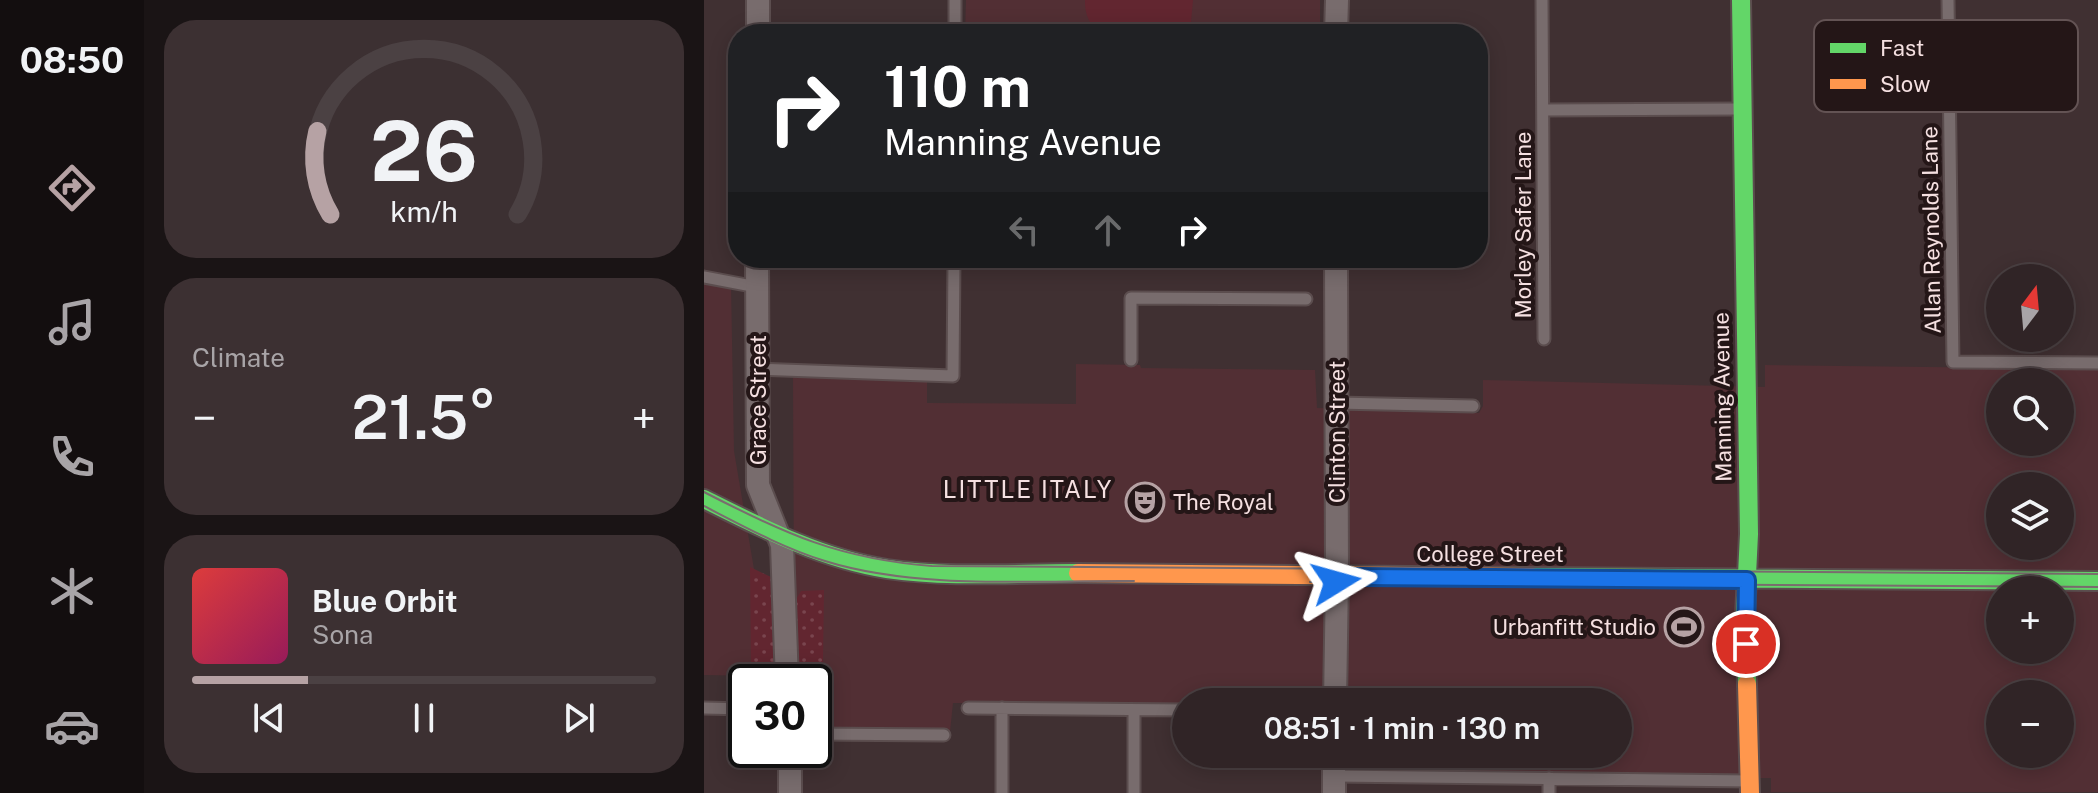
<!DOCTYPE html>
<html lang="en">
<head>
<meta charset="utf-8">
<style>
	body { margin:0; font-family:"Public Sans",sans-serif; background:#3c3032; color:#f1f3f6; height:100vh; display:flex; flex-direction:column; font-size:30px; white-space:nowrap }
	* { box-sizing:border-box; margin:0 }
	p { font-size:26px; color:#a8a4a7 }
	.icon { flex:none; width:44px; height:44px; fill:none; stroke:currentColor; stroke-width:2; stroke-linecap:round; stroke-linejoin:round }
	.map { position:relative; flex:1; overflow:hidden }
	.side { display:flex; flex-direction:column; gap:20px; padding:20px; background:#1a1415; width:560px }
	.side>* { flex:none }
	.hud { position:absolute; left:24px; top:24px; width:760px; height:244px; border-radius:32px; box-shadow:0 4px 20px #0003,0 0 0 2px #4b4143; background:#202124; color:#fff; overflow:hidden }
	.needle { width:52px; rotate:16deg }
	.tools { position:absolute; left:1282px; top:264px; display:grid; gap:16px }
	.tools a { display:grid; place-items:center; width:88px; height:88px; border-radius:50%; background:#302426; box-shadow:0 4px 20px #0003,0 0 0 2px #4b4143; font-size:40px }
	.speed { position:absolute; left:24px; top:664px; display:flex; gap:16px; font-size:40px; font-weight:700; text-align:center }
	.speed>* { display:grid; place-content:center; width:104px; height:104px; border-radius:50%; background:#302426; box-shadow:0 4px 20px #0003,0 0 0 2px #4b4143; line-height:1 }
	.speed .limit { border:4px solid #111; border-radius:12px; background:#fff; color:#111 }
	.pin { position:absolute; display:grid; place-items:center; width:68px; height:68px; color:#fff; margin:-34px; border:4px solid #fff; border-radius:50%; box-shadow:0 2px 8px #0007 }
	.me { position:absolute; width:88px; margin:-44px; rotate:82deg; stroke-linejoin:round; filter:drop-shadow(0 0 6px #0008) }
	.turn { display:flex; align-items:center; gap:28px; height:168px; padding:0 24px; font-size:36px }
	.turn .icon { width:104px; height:104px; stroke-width:2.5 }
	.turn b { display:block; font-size:56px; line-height:68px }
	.lanes { display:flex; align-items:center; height:76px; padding:0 24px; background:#0003; justify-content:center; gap:40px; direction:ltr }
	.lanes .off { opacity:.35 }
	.big { font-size:60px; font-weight:600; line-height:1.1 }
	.side .card { flex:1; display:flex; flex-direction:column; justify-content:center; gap:12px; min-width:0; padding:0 28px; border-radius:32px; background:#3c3032 }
	.side .dial { align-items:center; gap:0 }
	.dial svg { height:208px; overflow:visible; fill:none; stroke:#4b4143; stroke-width:7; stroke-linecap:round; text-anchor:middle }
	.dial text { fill:#f1f3f6; stroke:none }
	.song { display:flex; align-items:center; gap:24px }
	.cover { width:96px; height:96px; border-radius:12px; background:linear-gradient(135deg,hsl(0 70% 55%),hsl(330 70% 35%)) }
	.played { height:8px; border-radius:4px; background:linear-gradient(90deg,#b6a2a4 25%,#4b4143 25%) }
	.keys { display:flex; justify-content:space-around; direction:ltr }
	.heat { display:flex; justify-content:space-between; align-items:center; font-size:44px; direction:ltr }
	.trip { position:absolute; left:468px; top:688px; width:460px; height:80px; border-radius:40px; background:#302426; box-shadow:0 4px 20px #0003,0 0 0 2px #4b4143; font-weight:600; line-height:80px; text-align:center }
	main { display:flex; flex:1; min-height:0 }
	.tabs { display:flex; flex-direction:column; width:144px; justify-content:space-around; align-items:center; background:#130e0f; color:#a8a4a7 }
	.tabs .icon { width:56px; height:56px }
	.tabs .active { color:#b6a2a4 }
	.tabs b { font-size:36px; color:#f1f3f6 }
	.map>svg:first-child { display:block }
</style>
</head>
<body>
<main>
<nav class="tabs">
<b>08:50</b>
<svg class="icon active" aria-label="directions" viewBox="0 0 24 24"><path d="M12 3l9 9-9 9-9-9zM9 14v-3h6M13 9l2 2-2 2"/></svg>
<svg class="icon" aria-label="music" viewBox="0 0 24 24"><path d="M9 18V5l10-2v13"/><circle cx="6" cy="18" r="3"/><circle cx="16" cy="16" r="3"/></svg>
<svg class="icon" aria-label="phone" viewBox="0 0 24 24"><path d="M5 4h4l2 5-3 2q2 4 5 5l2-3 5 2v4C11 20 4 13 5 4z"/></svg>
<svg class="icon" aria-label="climate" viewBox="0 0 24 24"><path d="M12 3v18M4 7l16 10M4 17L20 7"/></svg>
<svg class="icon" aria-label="car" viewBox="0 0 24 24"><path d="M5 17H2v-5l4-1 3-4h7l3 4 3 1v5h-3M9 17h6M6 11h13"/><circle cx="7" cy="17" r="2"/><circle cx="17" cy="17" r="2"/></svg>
</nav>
<section class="side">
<div class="card dial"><svg viewBox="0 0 100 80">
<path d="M14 69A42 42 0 1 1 86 69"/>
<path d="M14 69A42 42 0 0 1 9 37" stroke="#b6a2a4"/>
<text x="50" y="56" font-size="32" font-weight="700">26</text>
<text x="50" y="72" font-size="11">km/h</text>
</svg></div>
<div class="card"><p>Climate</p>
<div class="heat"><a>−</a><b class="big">21.5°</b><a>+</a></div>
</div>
<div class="card">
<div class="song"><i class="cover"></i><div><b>Blue Orbit</b><p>Sona</p></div></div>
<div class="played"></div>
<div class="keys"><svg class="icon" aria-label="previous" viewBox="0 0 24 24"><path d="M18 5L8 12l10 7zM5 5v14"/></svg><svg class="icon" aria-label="pause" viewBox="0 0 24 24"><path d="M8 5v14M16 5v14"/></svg><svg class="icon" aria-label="next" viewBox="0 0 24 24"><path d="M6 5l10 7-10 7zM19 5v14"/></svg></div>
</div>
</section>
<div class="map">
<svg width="1394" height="793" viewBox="0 0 1394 793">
	<defs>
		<pattern id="park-dots" width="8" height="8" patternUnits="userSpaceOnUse" patternTransform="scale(2)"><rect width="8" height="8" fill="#622630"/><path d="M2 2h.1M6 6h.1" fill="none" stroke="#79454e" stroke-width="1.8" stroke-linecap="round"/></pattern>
	</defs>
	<rect width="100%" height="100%" fill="#403032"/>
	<path fill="#522f34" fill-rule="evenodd" d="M262 0H616V34H261Z
		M0 279 27 284 30 451 51 575V676L0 675Z
		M372 364 436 365 437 368 611 370 613 408 775 413 779 406V380L1061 387V365L1394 369V792H1067V778H845L748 773V754H914V702H482V705L249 703 246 732 110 731V682L90 598 89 375 223 379V403L372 404ZM1296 382H1356V442H1296ZM1296 486H1356V546H1296ZM1296 590H1356V650H1296ZM1296 694H1356V754H1296Z"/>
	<path fill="url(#park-dots)" d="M46 567 67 577 70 675H47Z
		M120 590 118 731 110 730V682H91L90 603 97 591Z"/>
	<path fill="#622630" d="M381 0H489L486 32 482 34H398C385 24 381 16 381 0Z"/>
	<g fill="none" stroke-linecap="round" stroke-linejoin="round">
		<g stroke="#5b4d4e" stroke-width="15">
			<path id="lane" d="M838 0 840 339
				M1244 0 1249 362 1394 363
				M251 34V0
				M839 110 1034 109
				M0 277 53 287
				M427 360V298L602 299
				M54 369 249 376 250 258
				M633 403 769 406
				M0 708 42 709
				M264 708 482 710
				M298 708V793
				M430 710V793
				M110 734 240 735
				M630 776 1045 781
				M845 778V793"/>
		</g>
		<g stroke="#5b4d4e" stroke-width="26">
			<path id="street" d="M54 34V0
				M632 34 633 0
				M53 258 54 485 78 545 83 682
				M631 702 633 577 632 258
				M86 793V750
				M630 793V754"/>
		</g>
		<g stroke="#5b4d4e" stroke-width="22">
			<path id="fast" d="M1037 0 1045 534 1041 616 1043 684
				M0 499C58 528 118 559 183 569 245 578 311 573 374 573
				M828 577 1394 581"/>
		</g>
		<g stroke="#5b4d4e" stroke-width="22">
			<path id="slow" d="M374 573 828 577
				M1043 684 1046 793"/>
		</g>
		<use href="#lane" stroke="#786c6d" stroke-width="11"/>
		<use href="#street" stroke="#786c6d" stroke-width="22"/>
		<use href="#fast" stroke="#63d668" stroke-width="18"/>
		<use href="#slow" stroke="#ff974d" stroke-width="18"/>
		<path stroke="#7a6c6e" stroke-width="2" d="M0 492C81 534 136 559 228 566L1394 574
			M0 506C39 526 79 548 121 561 213 590 334 580 430 581
			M606 582 1394 587"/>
	</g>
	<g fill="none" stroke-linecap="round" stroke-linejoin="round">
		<g stroke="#114b97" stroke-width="20">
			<path id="route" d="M632 582 633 577H656L1043 580 1042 644"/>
		</g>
		<use href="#route" stroke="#1a73e8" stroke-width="14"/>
	</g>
	<defs>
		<g id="theatre-ring" transform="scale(2)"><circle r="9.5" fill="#241617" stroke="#b6a2a4" stroke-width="1.5"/><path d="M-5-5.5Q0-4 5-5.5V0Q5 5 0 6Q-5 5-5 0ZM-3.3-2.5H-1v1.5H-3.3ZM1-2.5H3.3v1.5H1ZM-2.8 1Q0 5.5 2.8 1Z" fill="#b6a2a4"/></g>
		<g id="stadium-ring" transform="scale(2)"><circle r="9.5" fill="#241617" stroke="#b6a2a4" stroke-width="1.5"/><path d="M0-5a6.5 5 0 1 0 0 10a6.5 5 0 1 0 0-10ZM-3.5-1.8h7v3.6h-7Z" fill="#b6a2a4"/></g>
	</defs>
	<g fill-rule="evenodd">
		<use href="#theatre-ring" x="441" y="502"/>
		<use href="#stadium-ring" x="980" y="627"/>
	</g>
	<g text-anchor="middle" stroke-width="8" stroke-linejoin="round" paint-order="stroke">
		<g font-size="22" fill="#f5e0e1" stroke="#241617">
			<text transform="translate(819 225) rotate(-90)" y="8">Morley Safer Lane</text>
			<text transform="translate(1227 230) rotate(-91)" y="8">Allan Reynolds Lane</text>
			<text transform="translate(1018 397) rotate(-91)" y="8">Manning Avenue</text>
			<text transform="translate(54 400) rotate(-90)" y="8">Grace Street</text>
			<text transform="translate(633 432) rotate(-90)" y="8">Clinton Street</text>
			<text x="786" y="562">College Street</text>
		</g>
		<g font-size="22" fill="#f5e0e1" stroke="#241617" text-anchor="start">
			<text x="469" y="510">The Royal</text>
			<text x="952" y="635" text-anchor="end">Urbanfitt Studio</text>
		</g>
		<g font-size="24" letter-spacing="2" fill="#f5e0e1" stroke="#241617">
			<text x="324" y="498">LITTLE ITALY</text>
		</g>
	</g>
	<rect x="1110" y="20" width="264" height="92" rx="12" fill="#241617" stroke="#635354" stroke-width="2"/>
	<rect x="1126" y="43" width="36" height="10" fill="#63d668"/>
	<rect x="1126" y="79" width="36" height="10" fill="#ff974d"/>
	<g font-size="22" fill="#f5e0e1">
		<text x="1176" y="56">Fast</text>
		<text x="1176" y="92">Slow</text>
	</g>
</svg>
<div class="tools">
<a><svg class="needle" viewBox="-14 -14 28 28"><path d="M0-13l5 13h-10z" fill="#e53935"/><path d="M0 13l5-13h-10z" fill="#a8a4a7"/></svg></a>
<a><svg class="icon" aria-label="search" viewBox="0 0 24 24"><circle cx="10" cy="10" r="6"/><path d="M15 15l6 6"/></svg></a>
<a><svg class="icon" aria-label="layers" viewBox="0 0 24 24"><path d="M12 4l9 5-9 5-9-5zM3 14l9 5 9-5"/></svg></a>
<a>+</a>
<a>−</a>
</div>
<div class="speed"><div class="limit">30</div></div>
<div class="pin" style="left:1042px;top:644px;background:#d93025"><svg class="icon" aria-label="arrive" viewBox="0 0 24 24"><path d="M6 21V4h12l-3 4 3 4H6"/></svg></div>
<svg class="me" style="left:632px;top:582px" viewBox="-20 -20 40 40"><path d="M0-17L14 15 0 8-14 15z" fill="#1a73e8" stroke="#fff" stroke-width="4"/></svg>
<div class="trip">08:51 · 1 min · 130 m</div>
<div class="hud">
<div class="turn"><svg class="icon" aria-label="right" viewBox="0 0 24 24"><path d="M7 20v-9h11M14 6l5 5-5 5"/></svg><div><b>110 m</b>Manning Avenue</div></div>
<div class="lanes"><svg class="icon off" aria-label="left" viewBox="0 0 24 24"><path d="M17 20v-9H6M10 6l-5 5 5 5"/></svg><svg class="icon off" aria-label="ahead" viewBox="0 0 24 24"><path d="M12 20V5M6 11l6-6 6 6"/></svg><svg class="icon" aria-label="right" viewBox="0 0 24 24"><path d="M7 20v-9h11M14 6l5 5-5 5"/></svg></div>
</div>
</div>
</main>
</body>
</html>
